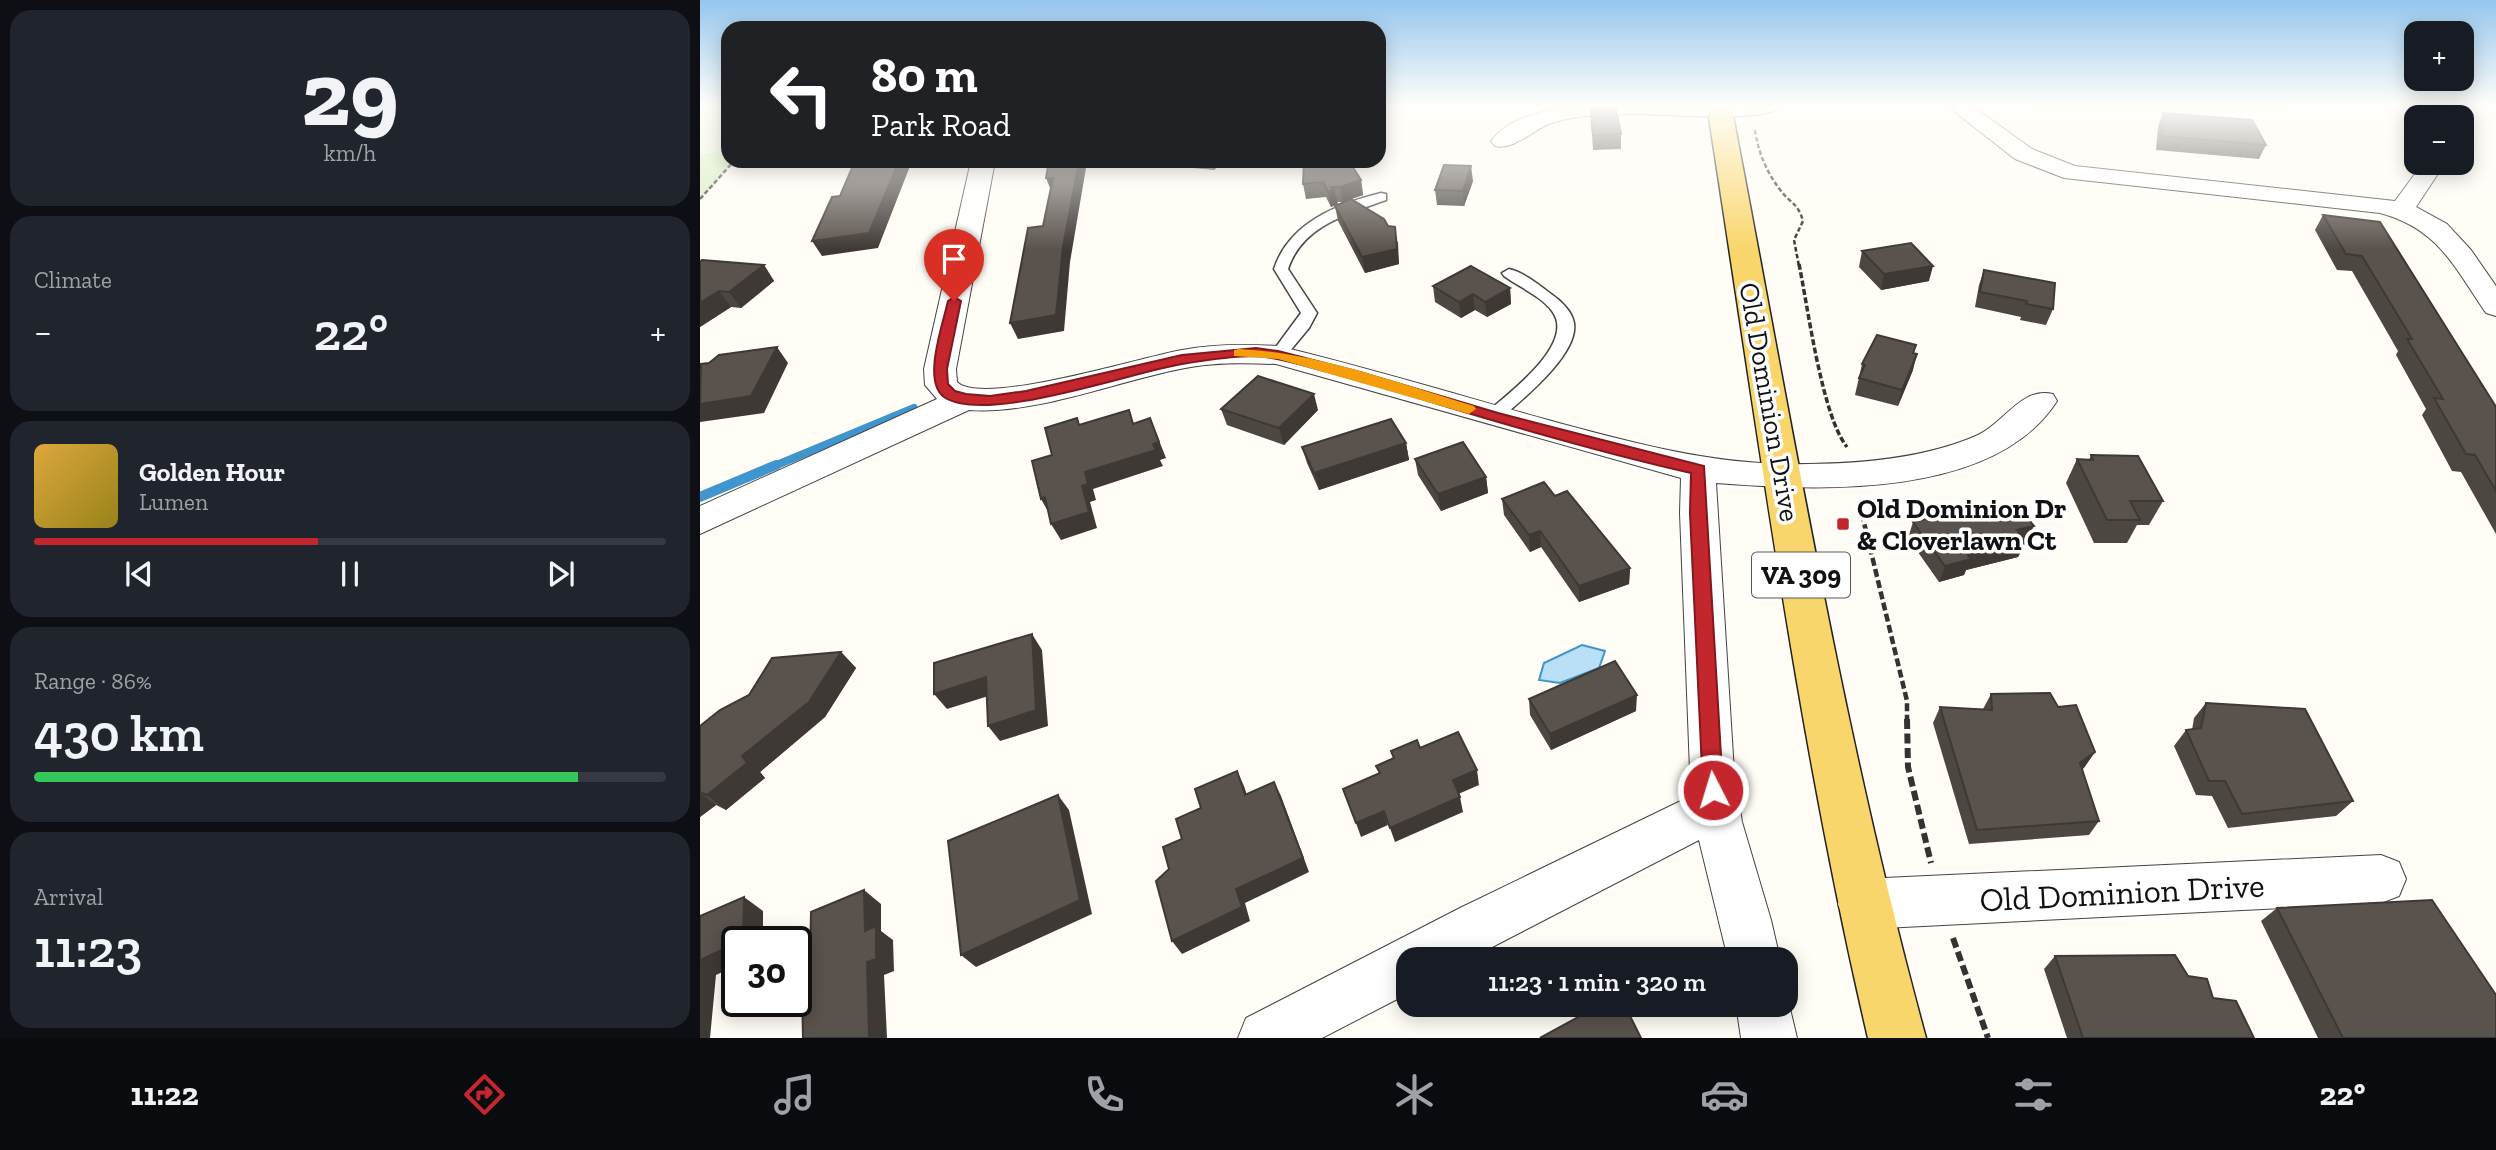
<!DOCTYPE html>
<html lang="en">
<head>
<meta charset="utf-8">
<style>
	body { margin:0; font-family:"Zilla Slab",serif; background:#20242c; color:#f1f3f6; height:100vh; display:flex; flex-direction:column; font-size:26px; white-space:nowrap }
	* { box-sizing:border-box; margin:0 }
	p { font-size:23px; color:#9ea1a6 }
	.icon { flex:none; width:38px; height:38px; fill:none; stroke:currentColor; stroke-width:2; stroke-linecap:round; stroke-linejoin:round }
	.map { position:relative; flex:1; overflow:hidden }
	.details { display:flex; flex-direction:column; gap:10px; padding:10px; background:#0d0f14; width:700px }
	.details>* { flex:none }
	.guide { position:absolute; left:21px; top:21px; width:665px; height:147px; border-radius:21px; box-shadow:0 4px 18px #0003; background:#202124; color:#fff; overflow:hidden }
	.fabs { position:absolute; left:1704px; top:21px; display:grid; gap:14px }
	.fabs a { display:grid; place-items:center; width:70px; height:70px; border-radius:14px; background:#171b24; box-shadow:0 4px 18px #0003; font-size:35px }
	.speed { position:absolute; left:21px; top:926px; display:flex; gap:14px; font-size:35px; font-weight:700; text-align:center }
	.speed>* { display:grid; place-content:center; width:91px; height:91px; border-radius:50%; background:#171b24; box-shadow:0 4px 18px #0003; line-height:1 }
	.speed .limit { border:4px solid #111; border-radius:10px; background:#fff; color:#111 }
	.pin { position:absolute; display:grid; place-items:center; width:60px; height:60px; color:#fff; margin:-72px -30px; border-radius:50% 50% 50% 0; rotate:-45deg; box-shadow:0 0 7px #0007 }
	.pin .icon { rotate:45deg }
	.me { position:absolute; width:77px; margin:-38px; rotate:355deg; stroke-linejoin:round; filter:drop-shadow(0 0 5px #0008) }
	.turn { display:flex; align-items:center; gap:24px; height:147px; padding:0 35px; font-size:32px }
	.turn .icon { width:91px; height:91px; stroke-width:2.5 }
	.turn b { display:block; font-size:49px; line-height:60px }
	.big { font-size:52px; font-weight:600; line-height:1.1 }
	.details .widget { flex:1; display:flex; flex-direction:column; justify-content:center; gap:10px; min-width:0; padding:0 24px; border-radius:21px; background:#20242c }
	.details .dial { align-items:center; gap:0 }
	.dial b { font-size:91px; line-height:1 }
	.song { display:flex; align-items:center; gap:21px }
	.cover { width:84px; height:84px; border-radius:10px; background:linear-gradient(135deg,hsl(40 70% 55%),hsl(50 70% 35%)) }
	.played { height:7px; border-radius:4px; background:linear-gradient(90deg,#c4262e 45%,#363941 45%) }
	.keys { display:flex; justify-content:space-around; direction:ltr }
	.heat { display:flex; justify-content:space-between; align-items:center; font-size:38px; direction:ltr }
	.charge { height:10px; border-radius:5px; background:linear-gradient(90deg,#34c759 86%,#363941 0) }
	.trip { position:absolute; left:696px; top:947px; width:402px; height:70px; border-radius:21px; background:#171b24; box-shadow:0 4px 18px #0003; font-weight:600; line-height:70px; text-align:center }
	.tabs { display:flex; height:112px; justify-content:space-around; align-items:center; background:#090b0e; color:#9ea1a6 }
	.tabs .icon { width:49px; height:49px }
	.tabs .current { color:#c4262e }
	.tabs b { font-size:32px; color:#f1f3f6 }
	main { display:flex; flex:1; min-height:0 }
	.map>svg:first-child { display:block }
</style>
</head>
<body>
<main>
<section class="details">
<div class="widget dial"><b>29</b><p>km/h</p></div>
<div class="widget"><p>Climate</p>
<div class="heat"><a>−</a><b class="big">22°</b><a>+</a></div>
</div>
<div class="widget">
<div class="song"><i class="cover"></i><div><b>Golden Hour</b><p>Lumen</p></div></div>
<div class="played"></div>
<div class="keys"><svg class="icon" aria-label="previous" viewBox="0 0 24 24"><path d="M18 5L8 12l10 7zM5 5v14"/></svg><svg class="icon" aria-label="pause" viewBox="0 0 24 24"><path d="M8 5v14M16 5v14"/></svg><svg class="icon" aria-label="next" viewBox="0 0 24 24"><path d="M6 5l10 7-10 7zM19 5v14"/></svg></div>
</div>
<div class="widget"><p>Range · 86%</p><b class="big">430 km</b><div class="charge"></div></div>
<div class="widget"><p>Arrival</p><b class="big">11:23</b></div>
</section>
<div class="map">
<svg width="1796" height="1038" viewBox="0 0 1796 1038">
	<rect width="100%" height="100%" fill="#fffdf5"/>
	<path fill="#d5ebbd" d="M0 105H28V161H33L13 187 0 198Z"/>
	<path fill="#e6f2cf" d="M0 105H28V143L22 152 0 154Z"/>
	<path fill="#b9e0f7" stroke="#3f96cf" stroke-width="2" d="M882 645 905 651 899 668 860 683 839 680 844 663Z"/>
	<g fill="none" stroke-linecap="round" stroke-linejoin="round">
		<path stroke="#3f96cf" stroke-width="8" d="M72 467 214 408"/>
		<path stroke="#3f96cf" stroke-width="10" d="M0 497 76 465"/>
		<g stroke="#444" stroke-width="3">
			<path id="lane" d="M681 193 686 194V200C647 214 602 226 588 269L617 313 609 328 584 358H572L570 355 601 313 574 269C589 223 637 204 681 193Z
				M809 269C823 272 839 285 851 294 860 300 872 311 874 323 879 355 820 401 799 420H787L784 416 787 412C808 394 877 343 852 311 841 296 819 287 804 276L802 273Z"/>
		</g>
		<g stroke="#444" stroke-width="2">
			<path id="street" d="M874 105H1084C1071 124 963 114 937 114 910 114 879 114 852 123 833 129 814 151 795 146L791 141C809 116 846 111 874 105Z
				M1246 105H1271L1332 149 1375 166 1695 201 1723 163H1745L1716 207 1747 224 1771 250 1796 286V316L1786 313C1754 267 1739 229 1680 213L1364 178 1315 159Z
				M271 161H295L256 369 257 382C282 407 442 357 482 350 514 344 545 344 578 346 669 368 758 395 848 420 926 441 1001 462 1081 464 1145 465 1220 461 1278 435 1304 423 1322 386 1353 394L1357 401C1294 499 1119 491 1016 483L1034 772 1042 822 1071 920 1080 959H1028L999 840 769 959H709V993L622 1038H538L546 1018 760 908 991 796 980 513 981 478 576 364C544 363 512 362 480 369 415 382 334 415 269 410L0 534V506L237 399 225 385 224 369Z
				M1681 855 1699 862 1706 879 1699 896 1681 903 1163 929 1145 922 1138 904 1145 886 1163 879Z
				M1087 996 1097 1038H1041L1036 1004H1087Z"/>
		</g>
		<g stroke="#222" stroke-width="3">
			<path id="primary" d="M1007 105H1031C1091 417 1142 732 1226 1038H1168C1096 731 1056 416 1007 105Z"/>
		</g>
		<path stroke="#333" stroke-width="2.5" stroke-dasharray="4.5 2.5" stroke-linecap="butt" d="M1055 130C1058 152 1067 173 1081 191 1091 204 1098 203 1103 221L1094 240 1099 266
			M0 199 34 161"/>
		<path stroke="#333" stroke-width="3.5" stroke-dasharray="6 2.5" stroke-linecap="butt" d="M1099 264C1108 308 1122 416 1147 447"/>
		<path stroke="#333" stroke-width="4.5" stroke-dasharray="8 3.5" stroke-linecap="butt" d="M1159 502 1207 701V720"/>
		<path stroke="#333" stroke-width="6" stroke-dasharray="10 4.5" stroke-linecap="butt" d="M1207 719 1208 767 1231 863
			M1253 938 1288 1038"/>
		<use href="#lane" fill="#fff" fill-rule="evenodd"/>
		<use href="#street" fill="#fff" fill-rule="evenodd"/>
		<use href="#primary" fill="#f9d66b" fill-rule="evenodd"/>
	</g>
	<path fill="#4d4742" d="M890 105 921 134V149L893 150Z
		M1463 113 1566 145 1559 159 1456 150 1458 127Z
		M470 161H523L514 170 472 166Z
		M661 180 663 195 651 199 698 242 699 264 665 273 638 221 635 206 643 202H637L638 204 631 207 626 197 606 199 603 184Z
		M773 181 764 206 737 205 735 190Z
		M1623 215 1680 222 1796 407V534L1761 472 1752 471 1722 415 1726 409 1696 355 1698 351 1652 271 1637 270 1615 230Z
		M1162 251 1229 281 1181 290 1159 267Z
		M0 262 64 265 74 281 41 308 31 307 0 327Z
		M1284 270 1353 309 1346 325 1320 320 1321 317 1275 307 1279 285Z
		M733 286 810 288 811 304 787 317 775 310 761 318 735 302Z
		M1214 353 1213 370 1198 406 1155 395 1162 364Z
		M521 409 618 410 584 445 527 425Z
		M706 443 709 460 619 490 607 463 602 447Z
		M1391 455 1463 501 1449 525H1437L1427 543H1394L1366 483 1377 459 1389 460Z
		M715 459 786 477 788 493 741 511 718 475Z
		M855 496 930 568 929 584 879 602 841 547 830 552 804 515 802 499Z
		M1213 522 1326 542 1325 543 1318 557 1266 570 1264 575 1239 582 1208 538Z
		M141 652 156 668 125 717 60 772 65 778 26 810 16 805 0 817V726Z
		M1291 694 1358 707 1395 752 1382 769 1399 821 1389 835 1269 844 1233 723 1240 707 1283 709Z
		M829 699 936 711 851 750 830 715Z
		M1506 703 1653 801 1636 816 1528 828 1512 796 1496 795 1474 746 1486 730H1492L1494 718Z
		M1577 908 1796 1038H1618L1561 921Z
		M1355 956 1488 976 1513 998 1554 1038H1367L1344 969Z"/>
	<path fill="#3f3936" d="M199 161H212L178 248 122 256 112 241Z
		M379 161 387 162 370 262 364 331 318 339 310 323Z
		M511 161H523L514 170Z
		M771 166 773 181 764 206 763 191Z
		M346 178H353L352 193Z
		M661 180 663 195 643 202 640 187Z
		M634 189 638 204 631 207 628 192Z
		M695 227 699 264 665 273 662 257Z
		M64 265 74 281 41 308 29 292Z
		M1233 266 1229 281 1181 290 1184 274Z
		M810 288 811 304 787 317 785 302Z
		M19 291 31 307 0 327V303Z
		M773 294 775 310 761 318 759 302Z
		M77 347 88 363 64 413 0 422V404Z
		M1217 354 1213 370 1198 406 1202 390Z
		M614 394 618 410 584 445 579 428Z
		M450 418 466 458 460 460 463 466 393 489 396 500 390 502 397 528 361 540 351 524 382 486 385 472 453 444Z
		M706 443 709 460 619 490 614 473Z
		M786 477 788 493 741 511 738 494Z
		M345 497 350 515 341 499Z
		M1334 526 1318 557 1266 570 1264 575 1239 582 1245 566 1317 530Z
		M840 531 841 547 830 552 829 535Z
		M930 568 929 584 879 602V586Z
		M332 634 342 650 348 726 300 741 288 726Z
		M141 652 156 668 125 717 60 772 65 778 26 810 7 795 42 756Z
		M286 677 298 693 247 709 234 694Z
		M937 695 936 711 851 750 850 734Z
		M1395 752 1384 768 1370 778 1380 763Z
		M777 770 779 785 756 795 753 780Z
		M537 771 544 786 552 810 545 795Z
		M574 782 581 796 609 872 545 903 550 921 482 954 472 941 536 889Z
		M0 793 16 805 0 817Z
		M358 795 369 810 392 914 276 967 261 955Z
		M760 797 763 812 695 842 690 828Z
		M684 811 688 825 661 837 656 823Z
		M164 890 181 904V931L193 940 194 971 184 975 187 1038H169Z
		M44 897 63 911V942H39Z
		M37 942V965L16 975 10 1038H0V960Z"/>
	<path fill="#5a524d" stroke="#3f3936" stroke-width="2" d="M890 105H915L921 134 893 135Z
		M1463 113 1552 120 1566 145 1462 136Z
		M155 161H199L169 233 112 241 132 197 140 196Z
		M349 161H379L363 247 356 315 310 323 328 228 343 226 353 178H346Z
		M604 161H649L661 180 640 187H630L634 189 628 192 623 182 603 184Z
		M744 165 771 166 763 191 735 190Z
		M651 199 684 219 688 226 695 227 697 249 662 257 635 206Z
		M1623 215 1680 222 1796 407V491L1775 455 1766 454 1734 398 1743 399 1707 339H1712L1662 256 1646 254Z
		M1211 243 1233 266 1184 274 1162 251Z
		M2 260 64 265 29 292 19 291 0 303V262Z
		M771 266 810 288 785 302 773 294 759 302 733 286Z
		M1284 270 1355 283 1353 309 1326 304 1327 301 1280 292Z
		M1177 335 1216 345 1213 353 1217 354 1202 390 1159 378 1165 365 1162 364Z
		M77 347 51 396 0 404 1 364 9 363 19 355Z
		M558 376 614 394 579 428 521 409Z
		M429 410 433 424 450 418 459 442 453 444 456 450 385 472 388 484 382 486 389 512 351 524 345 497 341 499 332 461 352 455 345 428 377 418 379 425Z
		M691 419 706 443 614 473 602 447Z
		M763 442 786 477 738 494 715 459Z
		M1391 455 1438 456 1463 501H1430L1440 520H1407L1377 459 1393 460Z
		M844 482 855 496 867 491 930 568 879 586 840 531 829 535 802 499Z
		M1293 503 1297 509 1316 504 1334 526 1317 530 1325 541 1268 555 1271 559 1245 566 1213 522Z
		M332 634 336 710 288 726 286 677 234 694V663Z
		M141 652 109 702 42 756 47 763 7 795 0 792V726L20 710 49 695 72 658Z
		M915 661 937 695 850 734 829 699Z
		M1350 693 1358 707 1376 705 1395 752 1380 763 1399 821 1277 830 1240 707 1292 710 1291 694Z
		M1506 703 1605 709 1653 801 1542 814 1525 781H1509L1486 730 1501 728Z
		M758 732 777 770 753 780 760 797 690 828 684 811 656 823 643 789 680 773 676 766 694 758 691 751 717 740 720 748Z
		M537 771 545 795 574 782 603 858 536 889 542 907 472 941 456 881 469 869 463 847 482 839 476 819 501 808 495 789Z
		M358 795 380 900 261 955 248 841Z
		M164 890 165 931 176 926V959L167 962 169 1038H103L102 991 99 992V965L110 961 111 912Z
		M44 897 43 940 0 960V916Z
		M1732 900 1796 995V1038H1643L1577 908Z
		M1475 955 1488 976 1507 979 1513 998 1536 1001 1554 1038H1383L1355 956Z
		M907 1004H924L941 1038H840L891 1010 892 1013Z"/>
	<linearGradient id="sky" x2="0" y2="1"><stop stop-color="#95c6ee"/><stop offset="0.42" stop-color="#fffefa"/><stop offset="1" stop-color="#fffefa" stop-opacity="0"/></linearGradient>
	<rect width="1796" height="250" fill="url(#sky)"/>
	<path fill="#c4262e" stroke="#7f191e" stroke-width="2" d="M254 297 261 301 247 369 248 384 255 391 266 394 290 396 326 391 482 355 556 348 578 351 660 372 798 413 1004 466 1023 790 1020 797 1013 799 1006 797 1003 790 990 513 991 473C898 452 806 425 715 397 681 387 647 377 613 368 595 363 575 357 556 356 532 356 506 360 482 364 432 372 285 425 244 397 222 381 243 324 248 301Z"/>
	<path fill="#f59e0b" d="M539 349C619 353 697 383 774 406L776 409 769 414 578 359 534 356V350Z"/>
	<rect fill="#c4262e" stroke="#fff" stroke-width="2.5" x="1136" y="517" width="14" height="14" rx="3.5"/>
	<g text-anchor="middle" stroke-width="7" stroke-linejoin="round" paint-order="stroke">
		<rect fill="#fff" stroke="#585858" stroke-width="2" x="1052" y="552.5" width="98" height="45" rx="5"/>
		<g font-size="26" font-weight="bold" fill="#111">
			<text x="1101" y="584">VA 309</text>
		</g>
		<g font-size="28" fill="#111" stroke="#fff">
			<text transform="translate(1070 402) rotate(80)" y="10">Old Dominion Drive</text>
		</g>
		<g font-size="28" font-weight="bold" fill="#111" stroke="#fff" text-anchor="start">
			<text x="1157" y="518">Old Dominion Dr<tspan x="1157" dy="32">&amp; Cloverlawn Ct</tspan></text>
		</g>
		<g font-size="33" fill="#111" stroke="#fff">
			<text transform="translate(1422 892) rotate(-3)" y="12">Old Dominion Drive</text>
		</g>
	</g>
</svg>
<div class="fabs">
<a>+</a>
<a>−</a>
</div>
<div class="speed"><div class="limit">30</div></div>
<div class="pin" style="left:254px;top:301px;background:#d93025"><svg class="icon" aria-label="arrive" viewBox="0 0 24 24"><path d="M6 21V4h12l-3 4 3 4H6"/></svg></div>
<svg class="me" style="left:1013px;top:790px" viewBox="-20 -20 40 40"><circle r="17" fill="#c4262e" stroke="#fff" stroke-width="3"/><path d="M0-11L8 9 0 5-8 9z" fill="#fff"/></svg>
<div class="trip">11:23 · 1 min · 320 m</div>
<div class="guide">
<div class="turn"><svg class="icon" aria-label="left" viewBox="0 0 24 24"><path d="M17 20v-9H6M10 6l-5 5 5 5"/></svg><div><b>80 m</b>Park Road</div></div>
</div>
</div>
</main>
<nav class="tabs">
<b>11:22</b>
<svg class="icon current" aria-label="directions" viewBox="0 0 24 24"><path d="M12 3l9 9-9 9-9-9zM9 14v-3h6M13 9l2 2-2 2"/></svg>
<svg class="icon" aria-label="music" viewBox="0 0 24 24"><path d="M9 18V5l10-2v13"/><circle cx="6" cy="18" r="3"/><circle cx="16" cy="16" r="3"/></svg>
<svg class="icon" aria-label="phone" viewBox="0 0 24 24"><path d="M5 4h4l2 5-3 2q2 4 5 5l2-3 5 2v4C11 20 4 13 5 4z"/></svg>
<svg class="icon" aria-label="climate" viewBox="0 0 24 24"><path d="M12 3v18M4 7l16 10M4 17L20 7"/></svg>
<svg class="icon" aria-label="car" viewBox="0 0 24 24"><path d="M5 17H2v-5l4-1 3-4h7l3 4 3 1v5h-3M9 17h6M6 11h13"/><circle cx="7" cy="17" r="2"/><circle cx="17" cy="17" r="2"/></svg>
<svg class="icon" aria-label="filters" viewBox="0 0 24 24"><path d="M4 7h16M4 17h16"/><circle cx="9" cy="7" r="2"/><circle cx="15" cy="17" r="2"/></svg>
<b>22°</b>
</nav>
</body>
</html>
